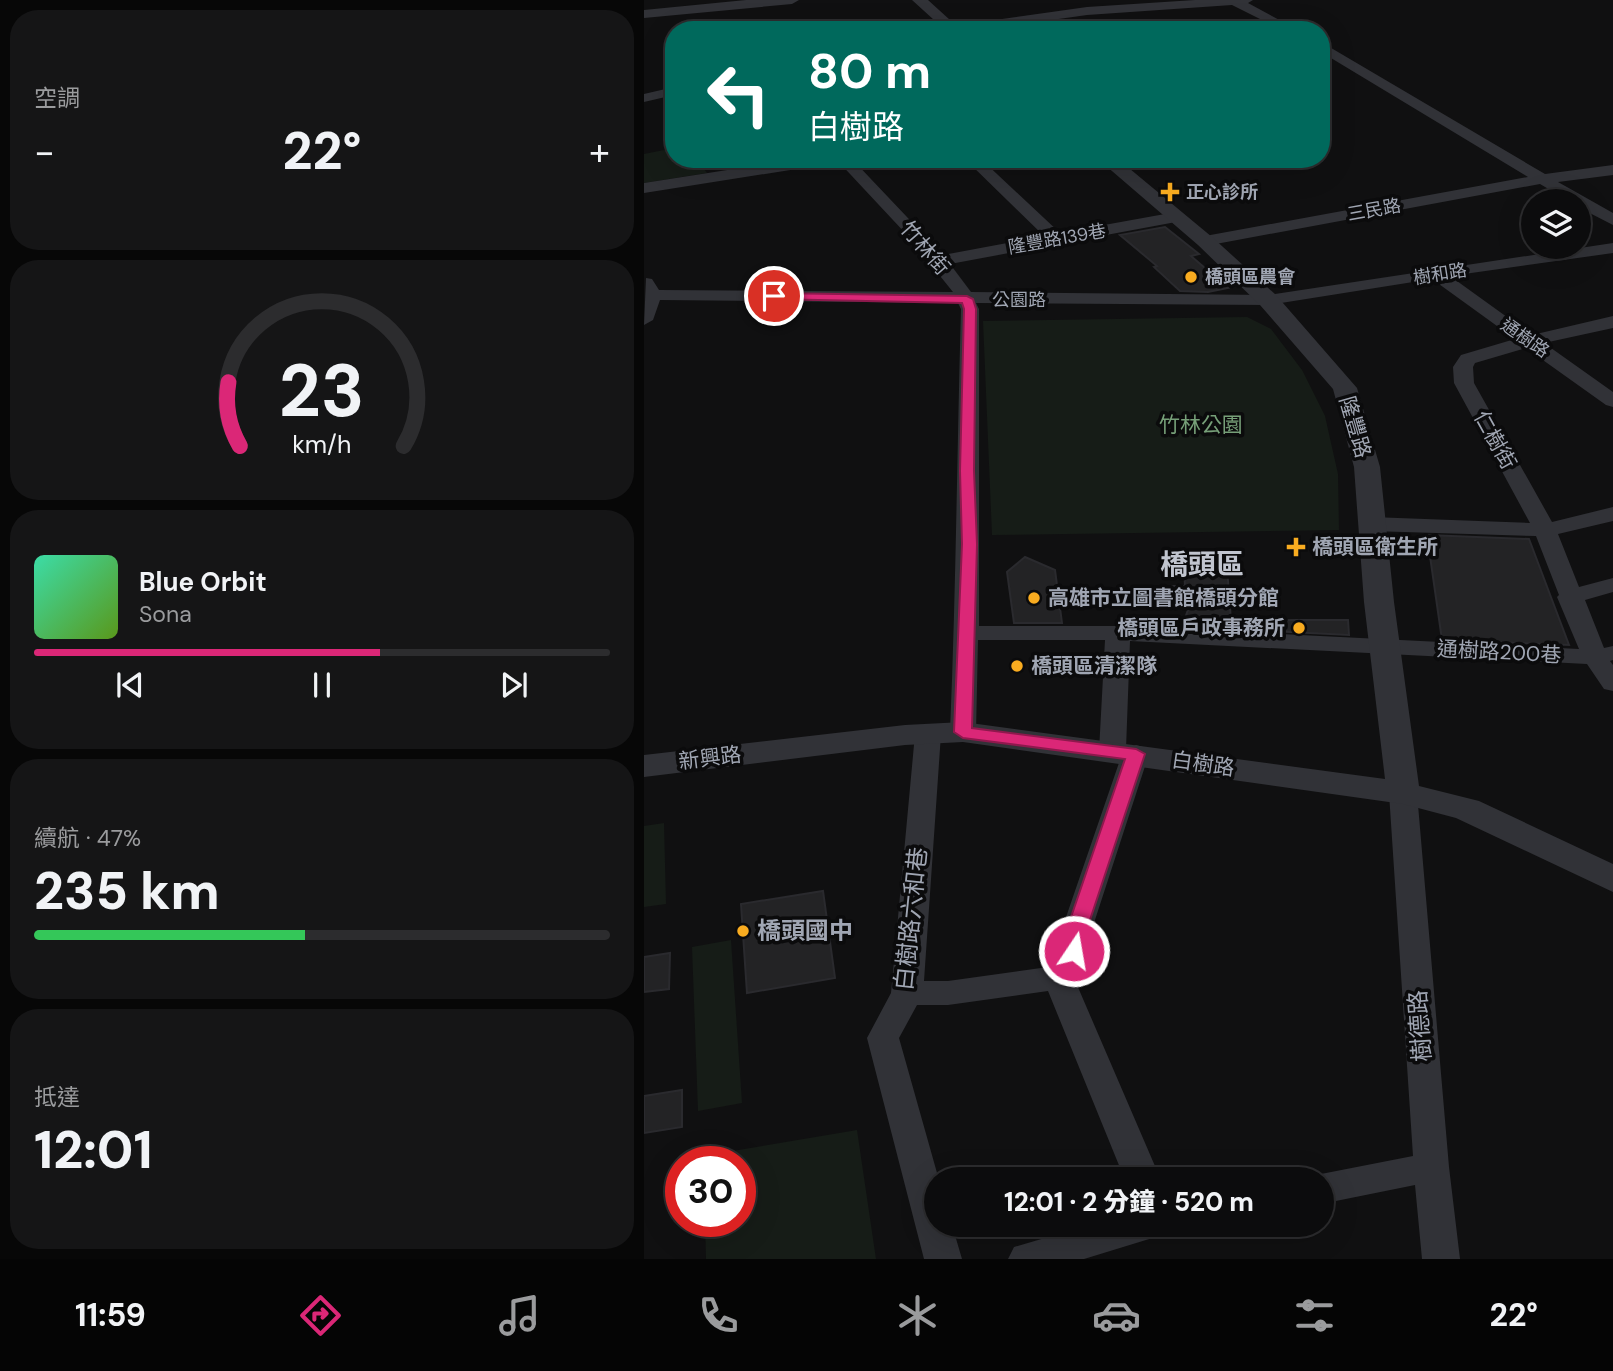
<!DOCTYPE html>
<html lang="zh-TW">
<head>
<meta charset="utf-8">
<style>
	body { margin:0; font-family:"DM Sans","Noto Sans TC",sans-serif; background:#151516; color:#f1f3f6; height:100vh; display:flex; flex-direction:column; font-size:26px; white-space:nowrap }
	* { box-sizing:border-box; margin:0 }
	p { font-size:23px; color:#9a9b9d }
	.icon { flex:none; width:38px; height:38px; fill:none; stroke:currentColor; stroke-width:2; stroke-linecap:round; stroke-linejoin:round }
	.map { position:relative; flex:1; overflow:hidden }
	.side { display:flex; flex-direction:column; gap:10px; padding:10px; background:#070707; width:644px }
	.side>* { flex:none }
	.hud { position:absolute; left:21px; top:21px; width:665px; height:147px; border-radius:28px; box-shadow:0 7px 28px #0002,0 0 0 2px #2c2c2e; background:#00695c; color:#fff; overflow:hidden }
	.fabs { position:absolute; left:877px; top:189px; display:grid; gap:14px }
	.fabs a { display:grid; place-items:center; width:70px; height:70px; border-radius:50%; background:#0c0c0d; box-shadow:0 7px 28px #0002,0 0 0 2px #2c2c2e; font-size:35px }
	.speed { position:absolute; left:21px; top:1146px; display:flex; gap:14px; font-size:35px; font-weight:700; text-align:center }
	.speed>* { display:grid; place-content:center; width:91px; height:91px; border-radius:50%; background:#0c0c0d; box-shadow:0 7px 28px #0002,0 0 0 2px #2c2c2e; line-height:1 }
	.speed .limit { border:10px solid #d22; background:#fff; color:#111 }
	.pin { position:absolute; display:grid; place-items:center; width:60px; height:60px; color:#fff; margin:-30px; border:4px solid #fff; border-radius:50%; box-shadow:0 2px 7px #0007 }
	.me { position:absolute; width:77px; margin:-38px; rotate:12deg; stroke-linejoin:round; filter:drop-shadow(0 0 5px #0008) }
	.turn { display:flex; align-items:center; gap:24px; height:147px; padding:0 28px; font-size:32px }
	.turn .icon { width:91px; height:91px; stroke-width:2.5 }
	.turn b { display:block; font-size:49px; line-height:60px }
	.big { font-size:52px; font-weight:800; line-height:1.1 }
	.side .widget { flex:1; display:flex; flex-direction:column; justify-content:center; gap:10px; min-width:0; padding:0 24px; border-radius:28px; background:#151516 }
	.side .dial { align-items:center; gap:0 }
	.dial svg { height:182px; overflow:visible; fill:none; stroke:#2c2c2e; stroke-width:7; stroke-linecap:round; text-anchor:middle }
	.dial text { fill:#f1f3f6; stroke:none }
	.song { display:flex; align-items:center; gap:21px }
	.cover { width:84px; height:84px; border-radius:10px; background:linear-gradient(135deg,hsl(160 70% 55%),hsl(90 70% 35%)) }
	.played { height:7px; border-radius:4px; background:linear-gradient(90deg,#db2777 60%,#2c2c2e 60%) }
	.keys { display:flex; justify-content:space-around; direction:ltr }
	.heat { display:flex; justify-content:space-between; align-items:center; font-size:38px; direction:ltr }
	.charge { height:10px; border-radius:5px; background:linear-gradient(90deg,#34c759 47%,#2c2c2e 0) }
	.trip { position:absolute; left:280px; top:1167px; width:410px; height:70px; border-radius:35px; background:#0c0c0d; box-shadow:0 7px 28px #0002,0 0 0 2px #2c2c2e; font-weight:800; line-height:70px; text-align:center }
	.tabs { display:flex; height:112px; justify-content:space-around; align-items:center; background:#050505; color:#9a9b9d }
	.tabs .icon { width:49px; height:49px }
	.tabs .on { color:#db2777 }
	.tabs b { font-size:32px; color:#f1f3f6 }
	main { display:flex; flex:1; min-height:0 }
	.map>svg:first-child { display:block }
</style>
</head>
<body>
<main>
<section class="side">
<div class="widget"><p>空調</p>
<div class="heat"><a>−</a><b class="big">22°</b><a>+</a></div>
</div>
<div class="widget dial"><svg viewBox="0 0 100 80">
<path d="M14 69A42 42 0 1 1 86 69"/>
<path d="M14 69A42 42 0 0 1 9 41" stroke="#db2777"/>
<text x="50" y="56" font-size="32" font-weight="700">23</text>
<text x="50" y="72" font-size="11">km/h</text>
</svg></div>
<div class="widget">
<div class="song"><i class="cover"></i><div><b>Blue Orbit</b><p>Sona</p></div></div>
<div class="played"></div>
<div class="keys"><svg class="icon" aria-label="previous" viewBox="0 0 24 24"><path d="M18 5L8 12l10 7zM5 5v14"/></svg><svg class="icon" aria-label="pause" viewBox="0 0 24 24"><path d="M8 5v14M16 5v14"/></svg><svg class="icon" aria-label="next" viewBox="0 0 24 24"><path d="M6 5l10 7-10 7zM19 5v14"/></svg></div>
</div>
<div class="widget"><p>續航 · 47%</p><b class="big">235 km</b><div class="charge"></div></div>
<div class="widget"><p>抵達</p><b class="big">12:01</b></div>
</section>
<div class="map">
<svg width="969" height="1259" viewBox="0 0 969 1259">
	<rect width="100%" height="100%" fill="#101011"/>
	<path fill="#161c17" d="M30 148V159H53L63 173 0 183V154Z
		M603 317 627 329 658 370 681 416 694 474 695 530 348 535 339 321Z
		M20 823 22 904 0 907V826Z
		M87 940 98 1103 54 1111 48 947Z
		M213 1130 232 1259H62L61 1222H96V1162H59V1156Z"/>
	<path fill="#232325" stroke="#2a2a2e" stroke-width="2" d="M521 227 555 254 547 256 584 288 564 292 536 291 510 267 513 266 476 235Z
		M783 535 885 539 925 645 798 640Z
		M582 554 587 621H540L545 607H517L516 586H541L540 567Z
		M381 557 411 570 418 623H370L363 572Z
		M653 620H704L705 635 606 630 604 621Z
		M179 891 191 978 103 993 97 904Z
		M26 953 25 989 0 992V957Z
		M38 1090V1127L0 1133V1096Z"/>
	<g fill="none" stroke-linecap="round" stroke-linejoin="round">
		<path fill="#313237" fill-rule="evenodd" d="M551 0H609L604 3 654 30H638L588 5 443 15 337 30H303L309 26 443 7Z
			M677 42 901 174 969 165V175L914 182 969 213V225L934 207V201H925L896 184 561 246 555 245 553 241 561 236 884 177 677 52Z
			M30 87V95L0 102V94Z
			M153 159H191L184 164 0 193V183Z
			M192 159H208L299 255 400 236 321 159H337L416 233 532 212 540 217 532 222 306 264 327 292 624 295 969 243V253L806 276 888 335 969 316V328L900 343 969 392V407L962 405 882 348 831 363 829 367 830 383 908 522 969 507V521L914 534 935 587 969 578V592L941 600 960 648 969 646V660L966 661 969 665V691L960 689 943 664 486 641 482 749 492 745 502 748 505 754 450 923 445 951 430 978 517 1180H481L404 991 304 1005H273L255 1038 295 1180H292V1225H308L318 1259H280L223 1038 247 993 271 734 275 728 284 726 293 728 297 734 280 981H304L404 967 415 950 420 923 477 757 468 760 458 757 455 751 461 640H334L332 732 328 738 319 740 310 738 306 732C312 591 313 450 317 309L314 303 16 300 9 320 0 325 2 278 8 279 15 290 309 292 263 235ZM788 279 871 339 817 355 809 367 810 383 886 523 727 517 719 519 716 524 719 529 727 531 892 536 915 595 913 597 935 649 474 626H335V309L332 303 624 305Z
			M759 784 769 786 773 793 805 1167 816 1259H778L771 1185 677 1204V1180H664L677 1174 769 1156 745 793 749 786Z
			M445 1225H520L515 1236 440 1259H364L370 1247Z"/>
		<path fill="#313237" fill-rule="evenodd" d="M102 0H155L148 4 0 18V10Z
			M268 0H284L317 30H301Z
			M454 159H474L568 237 632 295 713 388 736 467 750 602 775 786 835 801 969 864V892L812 818 759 804 319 742 261 745 0 777V755L261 725 319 722 741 779 720 602 710 467 689 389 616 305 554 245Z"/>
	</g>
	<path fill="#db2777" stroke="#8e194d" stroke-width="2" d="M130 293 323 296 329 299 332 309 330 471 333 544 328 728 492 749 501 754 445 923 437 956 430 958 423 956 420 951 425 923 481 759 319 738 310 732 318 544 316 471 320 309 318 303 126 299 124 296Z"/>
	<g fill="#f9ac20" stroke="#0b0b0c" stroke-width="2.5">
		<path d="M522.5 181.5h7v7h7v7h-7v7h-7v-7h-7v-7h7z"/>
		<circle cx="547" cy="277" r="7"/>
		<path d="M648.5 536.5h7v7h7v7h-7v7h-7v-7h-7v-7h7z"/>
		<circle cx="390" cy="598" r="7"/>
		<circle cx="655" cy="628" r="7"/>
		<circle cx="373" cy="666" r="7"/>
		<circle cx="99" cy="931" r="7"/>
	</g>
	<g text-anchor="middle" stroke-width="7" stroke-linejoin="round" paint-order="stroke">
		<g font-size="18" font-weight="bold" fill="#a0a6b3" stroke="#0b0b0c" text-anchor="start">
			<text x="542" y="198">正心診所</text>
			<text x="561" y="283">橋頭區農會</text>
		</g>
		<g font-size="18" fill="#a0a6b3" stroke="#0b0b0c">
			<text transform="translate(730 210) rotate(-10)" y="6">三民路</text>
			<text transform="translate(413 239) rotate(-10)" y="6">隆豐路139巷</text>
			<text transform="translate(796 274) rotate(-9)" y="6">樹和路</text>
			<text x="375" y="306">公園路</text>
			<text transform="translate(881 338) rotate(35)" y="6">通樹路</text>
		</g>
		<g font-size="21" fill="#a0a6b3" stroke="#0b0b0c">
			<text transform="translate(281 248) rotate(49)" y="7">竹林街</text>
			<text transform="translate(711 427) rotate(74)" y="7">隆豐路</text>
			<text transform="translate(851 440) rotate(61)" y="7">仁樹街</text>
			<text transform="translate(855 652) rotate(3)" y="7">通樹路200巷</text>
			<text transform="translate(66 758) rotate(-7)" y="7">新興路</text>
			<text transform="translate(559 764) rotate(8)" y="7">白樹路</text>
		</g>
		<g font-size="21" fill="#769f78" stroke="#0b0b0c">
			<text x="557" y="432">竹林公園</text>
		</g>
		<g font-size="21" font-weight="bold" fill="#a0a6b3" stroke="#0b0b0c" text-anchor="start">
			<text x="668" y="554">橋頭區衛生所</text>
			<text x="404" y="605">高雄市立圖書館橋頭分館</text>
			<text x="641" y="635" text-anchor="end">橋頭區戶政事務所</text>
			<text x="387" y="673">橋頭區清潔隊</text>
		</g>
		<g font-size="24" fill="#a0a6b3" stroke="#0b0b0c">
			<text transform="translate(267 919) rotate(-84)" y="8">白樹路六和巷</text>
			<text transform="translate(776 1026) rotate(-94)" y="8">樹德路</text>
		</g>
		<g font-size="24" font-weight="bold" fill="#a0a6b3" stroke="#0b0b0c" text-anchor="start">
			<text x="113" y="939">橋頭國中</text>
		</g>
		<g font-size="28" font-weight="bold" fill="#c1c5cf" stroke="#0b0b0c">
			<text x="558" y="574">橋頭區</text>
		</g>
	</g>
</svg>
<div class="fabs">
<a><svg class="icon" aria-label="layers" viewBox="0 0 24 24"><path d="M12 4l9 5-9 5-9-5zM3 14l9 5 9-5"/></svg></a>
</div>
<div class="speed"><div class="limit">30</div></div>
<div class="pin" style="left:130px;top:296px;background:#d93025"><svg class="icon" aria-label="arrive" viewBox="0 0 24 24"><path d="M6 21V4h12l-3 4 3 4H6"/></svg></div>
<svg class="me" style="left:430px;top:951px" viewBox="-20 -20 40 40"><circle r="17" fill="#db2777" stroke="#fff" stroke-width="3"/><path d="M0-11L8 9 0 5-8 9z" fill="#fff"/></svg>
<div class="trip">12:01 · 2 分鐘 · 520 m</div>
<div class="hud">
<div class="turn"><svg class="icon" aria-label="left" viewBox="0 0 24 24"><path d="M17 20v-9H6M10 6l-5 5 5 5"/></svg><div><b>80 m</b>白樹路</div></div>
</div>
</div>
</main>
<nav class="tabs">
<b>11:59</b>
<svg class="icon on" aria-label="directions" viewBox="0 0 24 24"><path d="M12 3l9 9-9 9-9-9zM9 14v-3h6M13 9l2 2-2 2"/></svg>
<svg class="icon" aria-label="music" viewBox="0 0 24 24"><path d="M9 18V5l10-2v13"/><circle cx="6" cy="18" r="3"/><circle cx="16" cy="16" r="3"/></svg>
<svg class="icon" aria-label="phone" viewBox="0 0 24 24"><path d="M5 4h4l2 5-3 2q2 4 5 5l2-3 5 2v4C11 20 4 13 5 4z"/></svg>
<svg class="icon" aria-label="climate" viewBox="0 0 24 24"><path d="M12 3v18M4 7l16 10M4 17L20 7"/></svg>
<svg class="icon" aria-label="car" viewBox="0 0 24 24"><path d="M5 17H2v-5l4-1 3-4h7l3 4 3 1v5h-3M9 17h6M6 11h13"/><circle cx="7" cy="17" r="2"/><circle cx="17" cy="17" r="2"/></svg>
<svg class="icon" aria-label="filters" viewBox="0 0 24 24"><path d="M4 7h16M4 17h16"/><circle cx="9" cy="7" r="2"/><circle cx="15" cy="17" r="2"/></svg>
<b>22°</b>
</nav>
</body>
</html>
